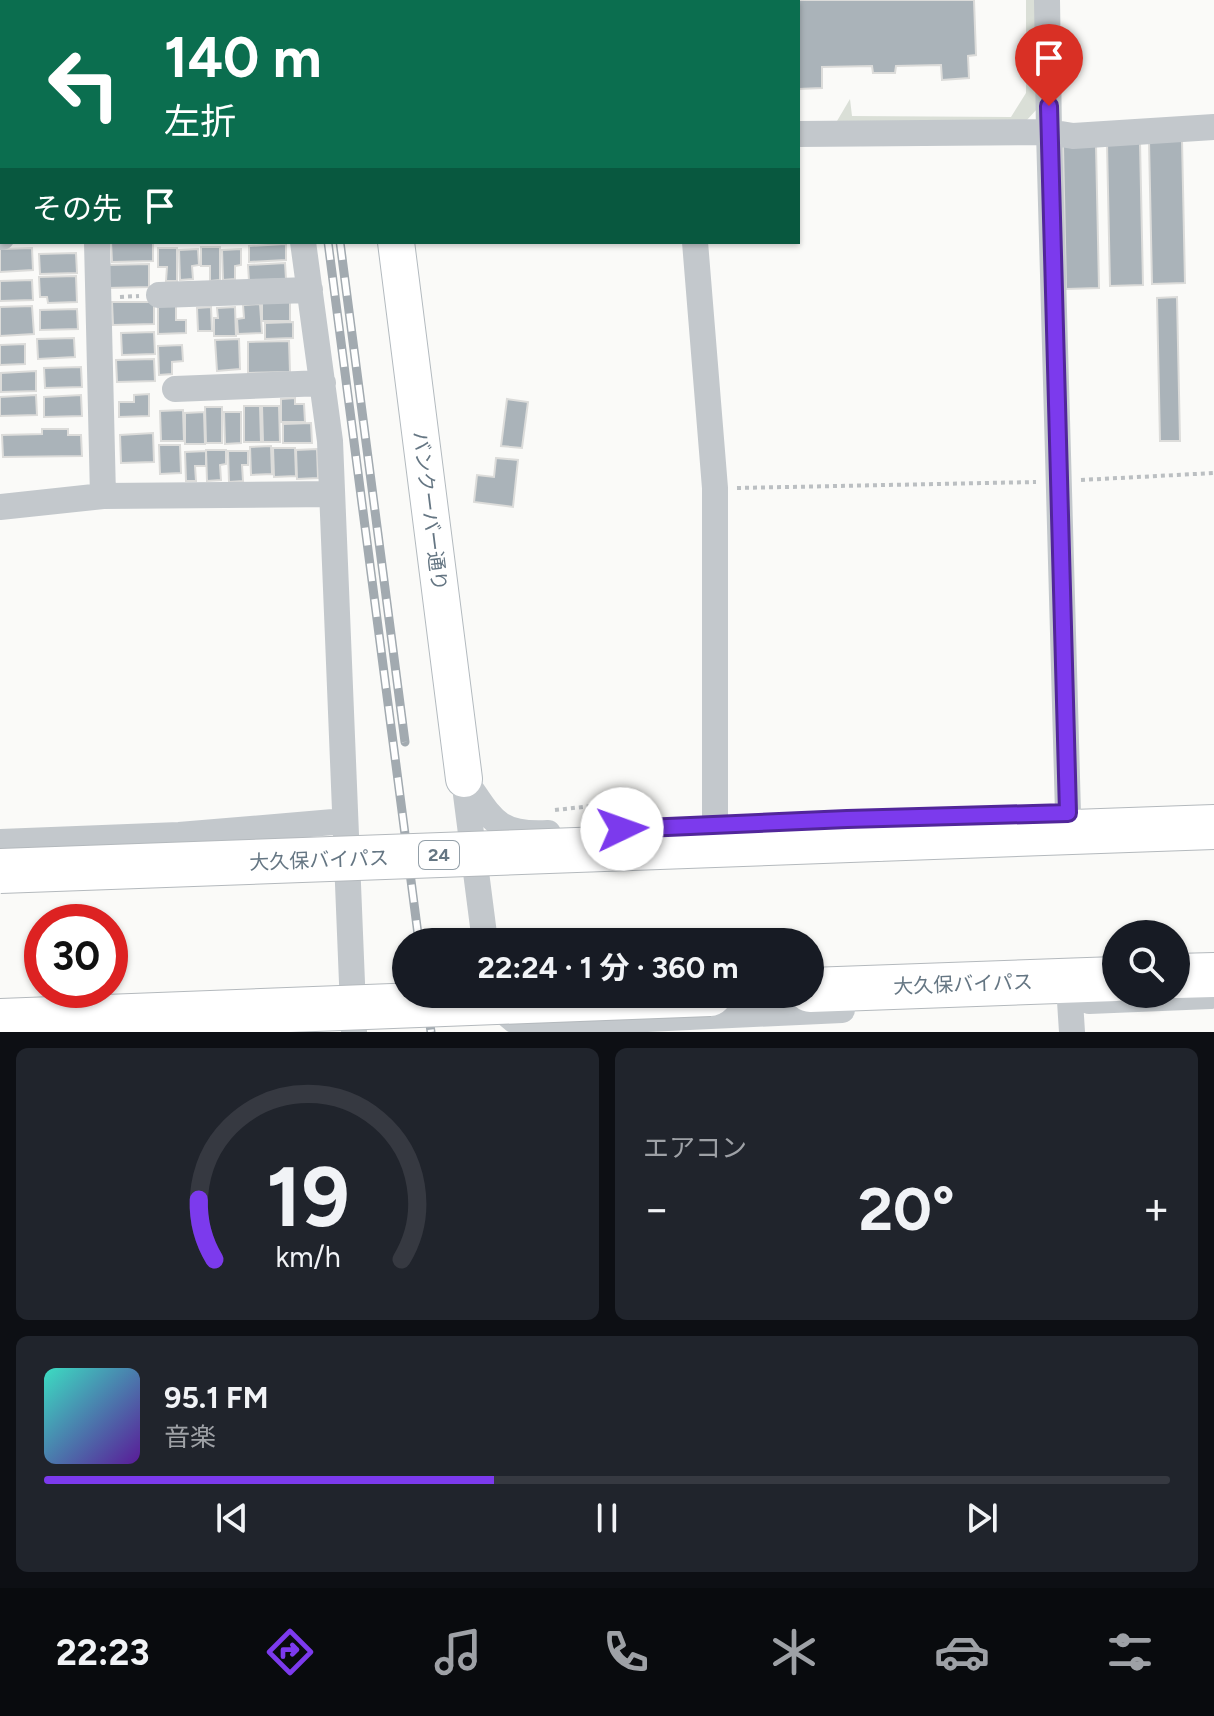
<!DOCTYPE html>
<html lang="ja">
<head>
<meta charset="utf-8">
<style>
	body { margin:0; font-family:Figtree,"Noto Sans JP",sans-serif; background:#20242c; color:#f1f3f6; height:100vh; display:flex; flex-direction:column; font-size:30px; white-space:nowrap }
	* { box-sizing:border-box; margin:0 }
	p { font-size:26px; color:#9ea1a6 }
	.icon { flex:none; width:44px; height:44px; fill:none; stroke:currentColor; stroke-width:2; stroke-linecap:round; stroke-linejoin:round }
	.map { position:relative; height:1032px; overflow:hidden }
	.panel { display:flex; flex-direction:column; gap:16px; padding:16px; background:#0d0f14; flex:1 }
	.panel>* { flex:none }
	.banner { position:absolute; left:0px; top:0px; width:800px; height:244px; box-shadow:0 2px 6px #0004; background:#0b6e4f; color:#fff; overflow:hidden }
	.tools { position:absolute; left:1102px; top:920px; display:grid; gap:16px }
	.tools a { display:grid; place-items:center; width:88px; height:88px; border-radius:50%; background:#171b24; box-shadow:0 2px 6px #0004; font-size:40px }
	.speed { position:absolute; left:24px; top:904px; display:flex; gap:16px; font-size:40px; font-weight:700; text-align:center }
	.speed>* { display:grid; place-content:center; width:104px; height:104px; border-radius:50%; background:#171b24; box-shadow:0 2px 6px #0004; line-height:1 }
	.speed .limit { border:12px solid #d22; background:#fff; color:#111 }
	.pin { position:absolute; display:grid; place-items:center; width:68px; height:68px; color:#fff; margin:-82px -34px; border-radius:50% 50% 50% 0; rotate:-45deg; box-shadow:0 0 8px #0007 }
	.pin .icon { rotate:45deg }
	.me { position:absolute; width:88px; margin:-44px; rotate:87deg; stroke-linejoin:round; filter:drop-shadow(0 0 6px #0008) }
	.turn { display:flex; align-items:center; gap:28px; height:168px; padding:0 32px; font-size:36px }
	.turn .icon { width:104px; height:104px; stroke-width:2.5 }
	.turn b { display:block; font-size:56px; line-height:68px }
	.then { display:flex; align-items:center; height:76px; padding:0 32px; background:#0003; gap:16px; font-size:30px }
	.big { font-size:60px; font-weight:700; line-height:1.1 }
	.panel .widget { flex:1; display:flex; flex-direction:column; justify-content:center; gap:12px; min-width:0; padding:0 28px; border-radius:12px; background:#20242c }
	.panel .dial { align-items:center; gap:0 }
	.dial svg { height:208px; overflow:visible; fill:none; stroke:#363941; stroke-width:7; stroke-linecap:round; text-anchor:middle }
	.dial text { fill:#f1f3f6; stroke:none }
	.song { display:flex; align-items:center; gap:24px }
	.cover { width:96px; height:96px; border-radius:12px; background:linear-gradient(135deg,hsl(170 70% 55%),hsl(270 70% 35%)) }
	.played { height:8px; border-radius:4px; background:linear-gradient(90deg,#7c3aed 40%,#363941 40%) }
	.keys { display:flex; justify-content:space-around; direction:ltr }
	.heat { display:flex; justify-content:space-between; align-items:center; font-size:44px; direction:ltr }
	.panel .tiles { flex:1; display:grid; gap:16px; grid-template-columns:1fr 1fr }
	.widget:last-child { grid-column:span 2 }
	.trip { position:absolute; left:392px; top:928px; width:432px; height:80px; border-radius:40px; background:#171b24; box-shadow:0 2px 6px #0004; font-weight:700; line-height:80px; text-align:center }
	.dock { display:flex; height:128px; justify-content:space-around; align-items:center; background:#090b0e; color:#9ea1a6 }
	.dock .icon { width:56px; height:56px }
	.dock .active { color:#7c3aed }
	.dock b { font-size:36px; color:#f1f3f6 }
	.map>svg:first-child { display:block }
</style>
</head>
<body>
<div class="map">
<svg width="1214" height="1032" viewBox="0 0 1214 1032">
	<rect width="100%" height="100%" fill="#fafaf8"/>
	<path fill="#dadfd7" d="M1026 0H1035L1037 109 1026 121H837L850 99 852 116 1011 117 1026 93Z"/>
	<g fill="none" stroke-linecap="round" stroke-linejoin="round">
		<path stroke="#bbc7cb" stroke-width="7" d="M282 0V2"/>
	</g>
	<path fill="#aab3b9" stroke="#dcdcda" stroke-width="2" d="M558 0H974L976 55 968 56 969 78 942 80 941 65 896 66 895 73H873L872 66 822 67V88L798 89V2Z
		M1182 140 1185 283 1152 284 1149 141Z
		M1140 142 1143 285 1110 286 1107 143Z
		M1096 145 1099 288 1066 289 1063 146Z
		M111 242H153V261L112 262Z
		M286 244V260L249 262V246Z
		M201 247H220V280L210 281V266H201Z
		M32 248 33 270 0 272V249Z
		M158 248H177V281H166L167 267H158Z
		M198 249 199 265 192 266 193 279 180 280 179 250Z
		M241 249V265L235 266V279L223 280 222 250Z
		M76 253 77 273 40 274 39 254Z
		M285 263 286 279 249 281 248 265Z
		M149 264V287L108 288 107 265Z
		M76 276 77 302 48 303 47 297H40L39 277Z
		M32 280 33 300 0 301V281Z
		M1177 297 1180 441H1160L1157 298Z
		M112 302H154V324L113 325Z
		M262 302H290V321H262Z
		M260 304 262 333 238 334 237 319 244 318 243 305Z
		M158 305H176V320H186V333L158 334Z
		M32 306 34 334 0 336V307Z
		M211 307 212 331H198L197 308Z
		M235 307 236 336H214V318H218L217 308Z
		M77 309 78 329 40 330V310Z
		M293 322V338L265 339V323Z
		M154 332 155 354 122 355 121 333Z
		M74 338 75 357 38 359 37 339Z
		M239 339 240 369 217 371 215 340Z
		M289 341 290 372 248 373V342Z
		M25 344V364L0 365V345Z
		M182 345 183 361 172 362V374L159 375 158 346Z
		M154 359 155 381 117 382 116 360Z
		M81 367 82 387 45 388 44 368Z
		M36 371V391L1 392V373Z
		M149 394V416L119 417V402H134V395Z
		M36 395 37 415 0 416V397Z
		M81 395 82 416 44 417V397Z
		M295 398V404H304L305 422H281V399Z
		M507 399 528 402 522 448 501 446Z
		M244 406H260L261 442H244Z
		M262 406H279L280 442H263Z
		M205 407H222V443H206Z
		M183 410 184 441H161L160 411Z
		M204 412 205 444H185V413Z
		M224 412H241V443L225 444Z
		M311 423 312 443H283V424Z
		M42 429H68V435H81L82 456 3 457 2 435 42 434Z
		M153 433 154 462 121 463 120 435Z
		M159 445H180L181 473 160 474Z
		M271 446 272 474 251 475 250 447Z
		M273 448H295L296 476 274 477Z
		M317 449 318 478 297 479 296 450Z
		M206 450H226V464L220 465 221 480 207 481Z
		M206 451V466H195L196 481H186L185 452Z
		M228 451H248V465H242L243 481 229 482Z
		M496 458 518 460 513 507 474 502 477 475 494 477Z"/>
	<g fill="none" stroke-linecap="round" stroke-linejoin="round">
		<g stroke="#b3babf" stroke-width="38">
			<path id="secondary" d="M368 0V2
				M396 242 464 779"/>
		</g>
		<g stroke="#b4b9bd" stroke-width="46">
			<path id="highway" d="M877 839 1214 827
				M1176 976 1214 975
				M810 990 1116 979"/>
		</g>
		<path stroke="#bbbfc2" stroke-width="4" stroke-dasharray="4 4" stroke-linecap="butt" d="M120 297 139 296
			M1081 480 1214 473
			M737 488 1036 482
			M555 810 592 806"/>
		<path stroke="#c3c8cc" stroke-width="26" d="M265 0V2
			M0 12H2
			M0 114H2
			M798 134 1049 132 1047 0
			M0 237H2
			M97 242 103 496
			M303 242 330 441 354 1032
			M695 242 715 488V825
			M159 295 310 290
			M175 389 323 383
			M0 507 103 496 332 494
			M464 779C491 817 495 836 548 833
			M464 779 485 942
			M1068 813 1049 132 1073 136 1214 127
			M0 842 179 835 345 821
			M1070 1001 1072 1032
			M1089 1001 1210 996
			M496 1005 514 1020 539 1024 842 1010"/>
		<use href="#secondary" stroke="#fff" stroke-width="36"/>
		<use href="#highway" stroke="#fff" stroke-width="44"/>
		<g stroke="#a2aab0" stroke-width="9">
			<path id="rail" d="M309 0V2
				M328 242 419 942
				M340 242 405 742
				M426 994 431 1032"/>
		</g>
		<use href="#rail" stroke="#fff" stroke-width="6" stroke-dasharray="18" stroke-linecap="butt"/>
		<g stroke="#b4b9bd" stroke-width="46" stroke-linecap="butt">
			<path id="highway-bridge" d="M0 871 877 839
				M0 1021 710 994"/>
		</g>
		<use href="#highway-bridge" stroke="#fff" stroke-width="44"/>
	</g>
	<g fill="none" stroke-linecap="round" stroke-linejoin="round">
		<g stroke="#51269a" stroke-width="20">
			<path id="route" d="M622 829 847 819 1068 813 1049 106"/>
		</g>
		<use href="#route" stroke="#7c3aed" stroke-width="14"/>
	</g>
	<g text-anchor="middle" stroke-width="8" stroke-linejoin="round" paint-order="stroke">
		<rect fill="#fff" stroke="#939fa8" stroke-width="2" x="419" y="841" width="40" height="28" rx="6"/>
		<g font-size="18" font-weight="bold" fill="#657683">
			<text x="439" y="861">24</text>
		</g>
		<g font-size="20" fill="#657683" stroke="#fff">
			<text transform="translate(430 511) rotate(83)" y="7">バンクーバー通り</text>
			<text transform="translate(319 860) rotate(-2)" y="7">大久保バイパス</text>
			<text transform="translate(963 984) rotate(-2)" y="7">大久保バイパス</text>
		</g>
	</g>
</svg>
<div class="tools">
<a><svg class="icon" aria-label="search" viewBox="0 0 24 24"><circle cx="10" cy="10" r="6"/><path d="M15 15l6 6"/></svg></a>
</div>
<div class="speed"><div class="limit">30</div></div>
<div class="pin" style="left:1049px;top:106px;background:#d93025"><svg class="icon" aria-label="arrive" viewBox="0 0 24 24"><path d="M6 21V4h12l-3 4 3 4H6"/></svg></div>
<svg class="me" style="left:622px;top:829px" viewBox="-20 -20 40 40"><circle r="19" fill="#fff"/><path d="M0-13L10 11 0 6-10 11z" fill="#7c3aed"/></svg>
<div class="trip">22:24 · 1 分 · 360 m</div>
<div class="banner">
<div class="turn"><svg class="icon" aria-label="left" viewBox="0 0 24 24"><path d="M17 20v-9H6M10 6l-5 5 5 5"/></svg><div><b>140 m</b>左折</div></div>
<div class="then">その先<svg class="icon" aria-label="arrive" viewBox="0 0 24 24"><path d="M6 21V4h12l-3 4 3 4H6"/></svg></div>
</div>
</div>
<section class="panel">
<div class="tiles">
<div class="widget dial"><svg viewBox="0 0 100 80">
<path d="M14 69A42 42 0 1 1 86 69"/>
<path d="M14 69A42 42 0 0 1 8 46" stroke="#7c3aed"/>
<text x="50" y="56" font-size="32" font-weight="700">19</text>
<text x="50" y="72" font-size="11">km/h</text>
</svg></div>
<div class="widget"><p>エアコン</p>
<div class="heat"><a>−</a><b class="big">20°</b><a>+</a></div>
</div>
<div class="widget">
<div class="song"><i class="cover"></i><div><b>95.1 FM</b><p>音楽</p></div></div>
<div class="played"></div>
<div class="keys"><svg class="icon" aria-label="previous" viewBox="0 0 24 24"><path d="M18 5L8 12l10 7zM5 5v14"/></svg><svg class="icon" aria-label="pause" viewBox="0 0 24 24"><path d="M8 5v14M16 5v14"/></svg><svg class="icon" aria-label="next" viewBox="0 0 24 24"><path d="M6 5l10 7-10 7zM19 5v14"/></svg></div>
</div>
</div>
</section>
<nav class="dock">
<b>22:23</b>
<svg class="icon active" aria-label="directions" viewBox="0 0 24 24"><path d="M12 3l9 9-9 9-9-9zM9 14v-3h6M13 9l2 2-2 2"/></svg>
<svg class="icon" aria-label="music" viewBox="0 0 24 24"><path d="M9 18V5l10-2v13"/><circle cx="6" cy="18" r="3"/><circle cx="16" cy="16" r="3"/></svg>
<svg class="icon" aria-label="phone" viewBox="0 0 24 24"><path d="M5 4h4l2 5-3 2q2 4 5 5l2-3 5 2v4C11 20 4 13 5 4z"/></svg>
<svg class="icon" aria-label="climate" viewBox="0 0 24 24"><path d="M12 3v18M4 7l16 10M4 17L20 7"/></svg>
<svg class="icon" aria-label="car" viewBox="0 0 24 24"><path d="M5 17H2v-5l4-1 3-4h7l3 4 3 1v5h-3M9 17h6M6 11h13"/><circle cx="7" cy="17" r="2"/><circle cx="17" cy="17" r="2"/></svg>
<svg class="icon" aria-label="filters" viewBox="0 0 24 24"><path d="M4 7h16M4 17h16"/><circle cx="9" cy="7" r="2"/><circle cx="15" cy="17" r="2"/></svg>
</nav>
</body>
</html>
